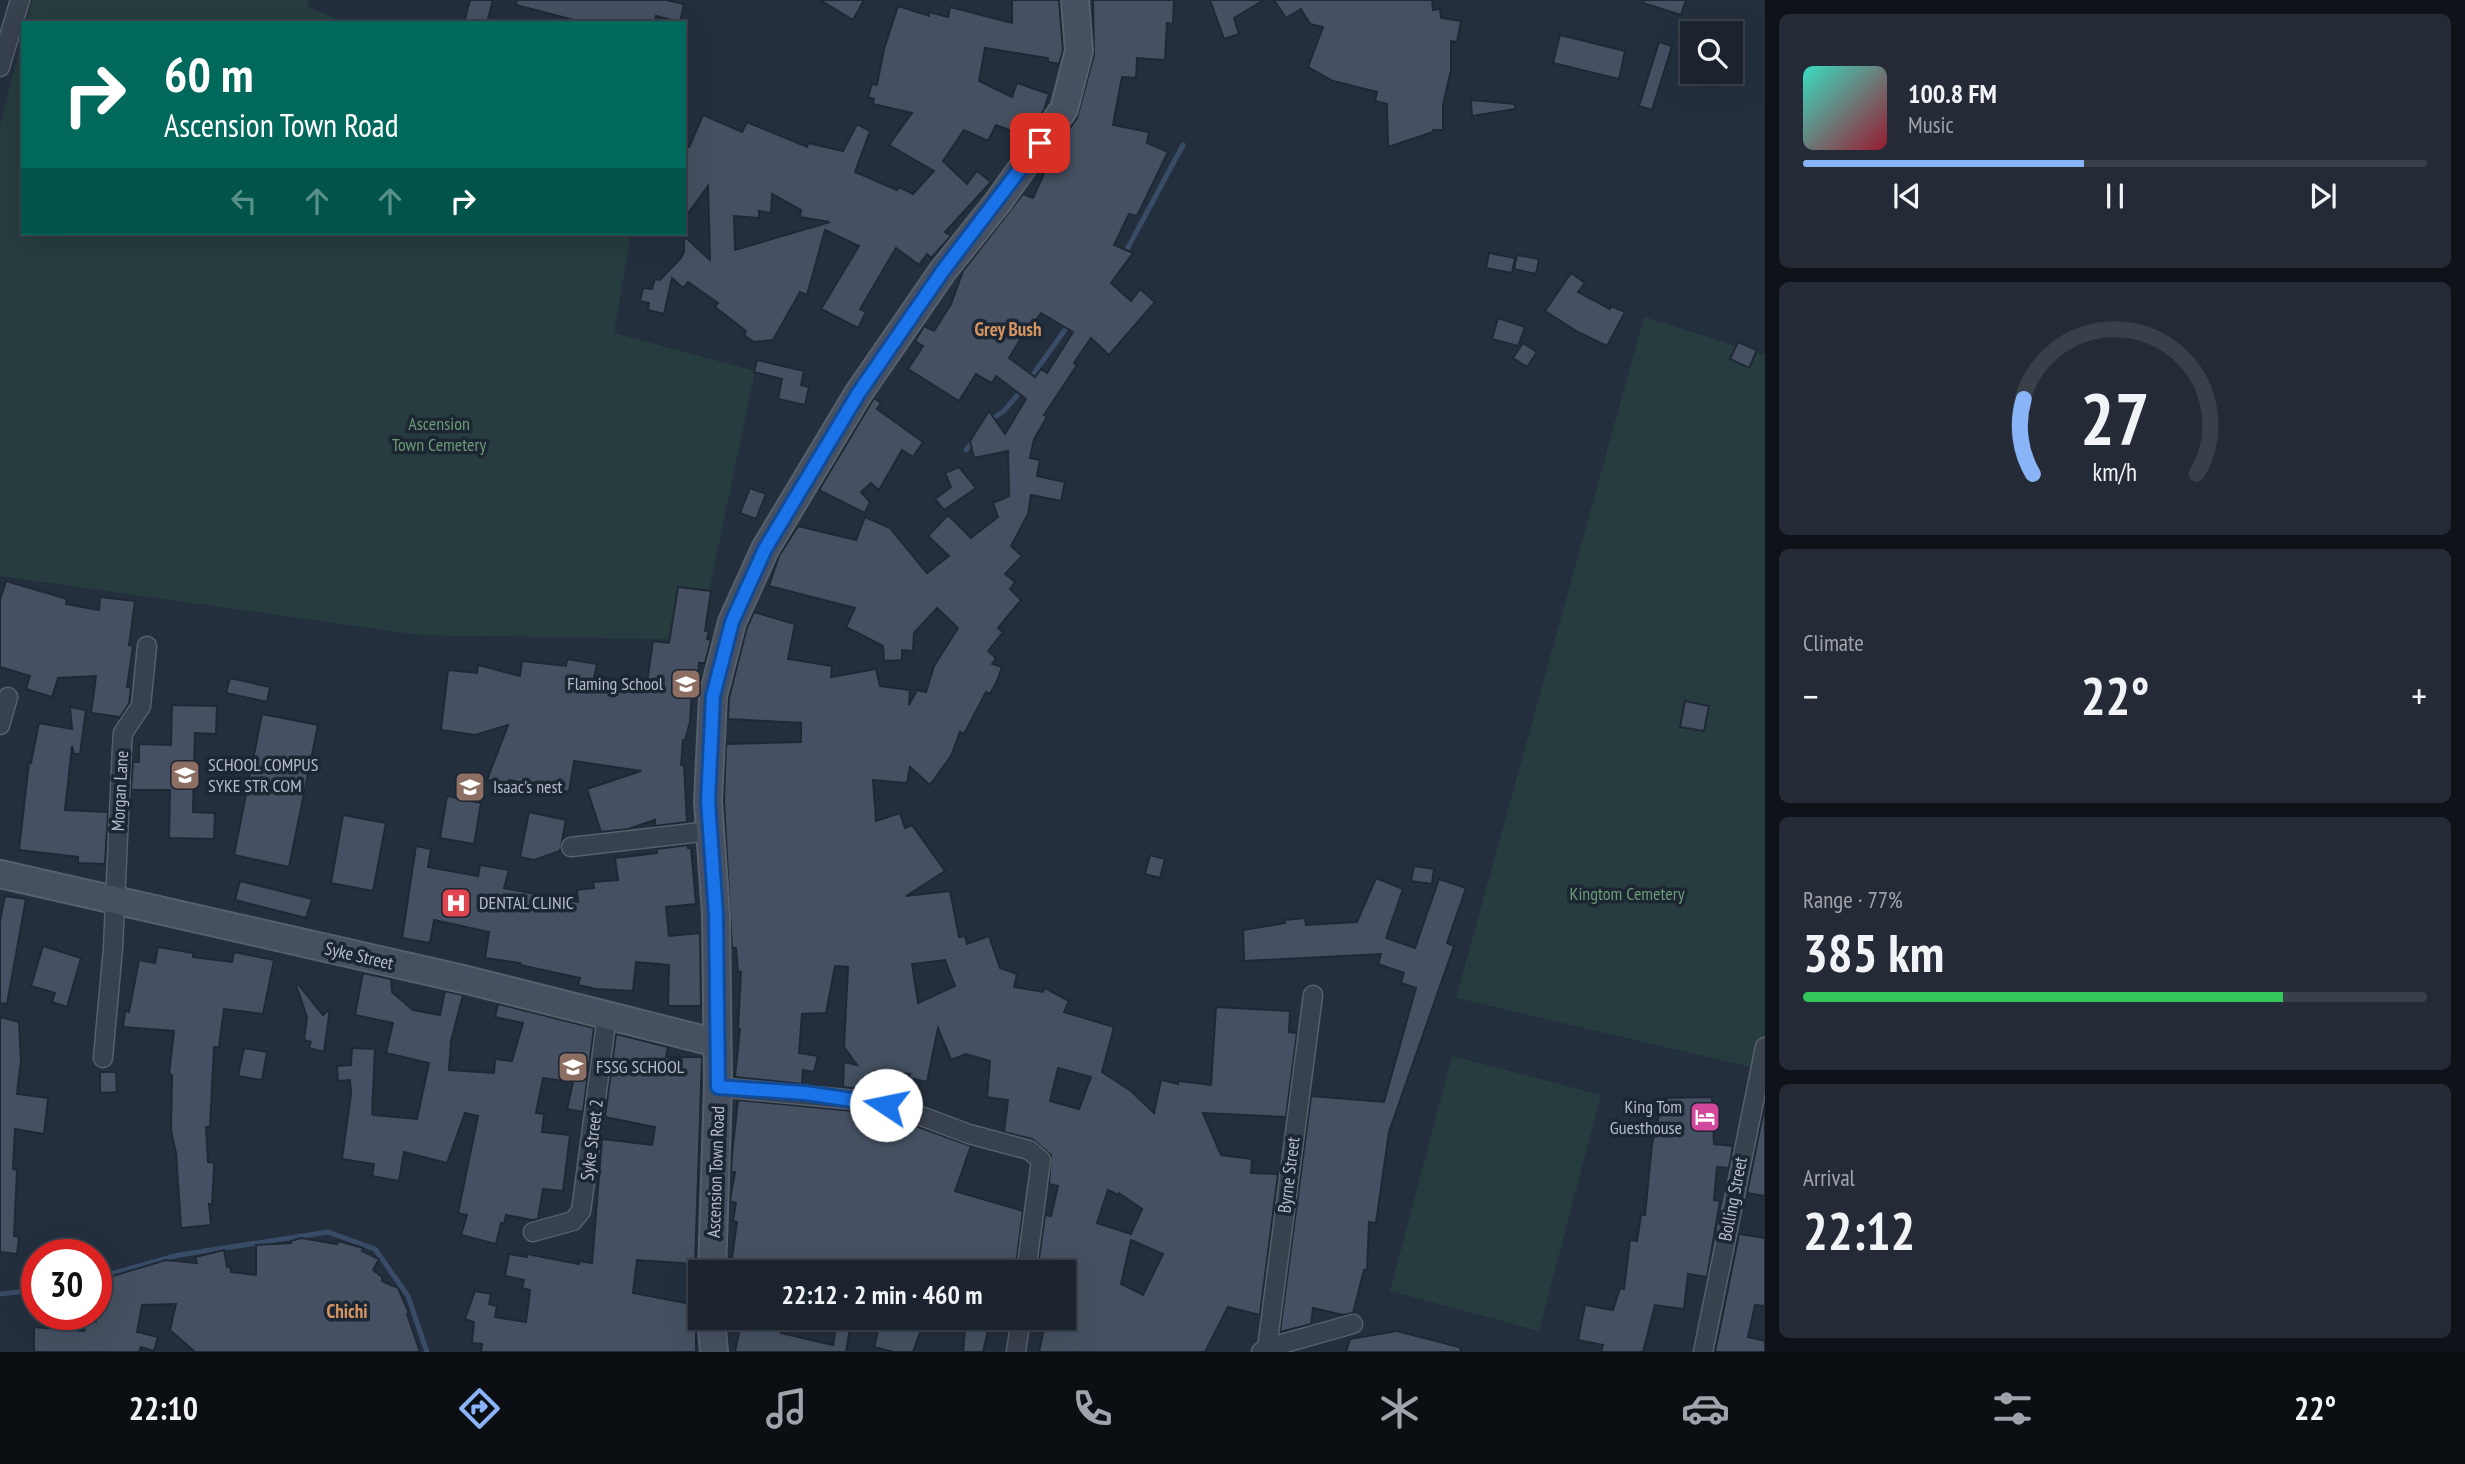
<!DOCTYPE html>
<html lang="en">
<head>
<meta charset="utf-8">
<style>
	body { margin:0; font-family:"PT Sans Narrow",sans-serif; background:#242b36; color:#f1f3f6; height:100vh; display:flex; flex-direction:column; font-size:26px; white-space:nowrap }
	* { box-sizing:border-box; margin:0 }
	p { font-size:23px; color:#a0a4aa }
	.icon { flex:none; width:38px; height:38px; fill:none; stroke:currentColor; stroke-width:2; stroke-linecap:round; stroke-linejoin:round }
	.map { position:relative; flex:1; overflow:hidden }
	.panel { display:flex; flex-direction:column; gap:14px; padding:14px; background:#0f1319; width:700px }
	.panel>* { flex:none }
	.banner { position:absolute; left:21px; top:21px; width:665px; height:214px; border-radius:0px; box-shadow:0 7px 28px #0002,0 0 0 2px #39404a; background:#00695c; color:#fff; overflow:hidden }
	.tools { position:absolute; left:1680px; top:21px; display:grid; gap:14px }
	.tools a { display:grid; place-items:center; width:63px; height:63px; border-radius:0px; background:#1b232e; box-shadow:0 7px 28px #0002,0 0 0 2px #39404a; font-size:35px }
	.speed { position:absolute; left:21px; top:1239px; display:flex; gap:14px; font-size:35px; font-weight:700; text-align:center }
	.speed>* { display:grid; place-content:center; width:91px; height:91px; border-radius:50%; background:#1b232e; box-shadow:0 7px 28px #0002,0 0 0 2px #39404a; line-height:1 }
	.speed .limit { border:10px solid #d22; background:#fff; color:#111 }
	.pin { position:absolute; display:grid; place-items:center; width:60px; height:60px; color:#fff; margin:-30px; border-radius:14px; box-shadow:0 4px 10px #0006 }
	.me { position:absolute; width:77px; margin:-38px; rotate:281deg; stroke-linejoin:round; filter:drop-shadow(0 0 5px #0008) }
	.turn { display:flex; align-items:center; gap:24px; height:147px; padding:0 28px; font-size:32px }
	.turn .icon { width:91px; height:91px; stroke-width:2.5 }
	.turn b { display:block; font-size:49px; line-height:60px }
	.lanes { display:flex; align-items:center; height:66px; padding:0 28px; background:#0003; justify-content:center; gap:35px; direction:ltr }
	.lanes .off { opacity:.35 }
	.big { font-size:52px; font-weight:800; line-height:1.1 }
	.panel .widget { flex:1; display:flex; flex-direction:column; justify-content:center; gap:10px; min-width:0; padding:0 24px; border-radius:10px; background:#242b36 }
	.panel .dial { align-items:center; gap:0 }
	.dial svg { height:182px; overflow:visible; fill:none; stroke:#39404a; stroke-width:7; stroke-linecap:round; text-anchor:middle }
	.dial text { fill:#f1f3f6; stroke:none }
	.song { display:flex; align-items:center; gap:21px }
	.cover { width:84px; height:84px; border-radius:10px; background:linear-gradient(135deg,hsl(170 70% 55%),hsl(350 70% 35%)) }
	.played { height:7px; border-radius:4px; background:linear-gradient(90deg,#8ab4f8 45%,#39404a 45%) }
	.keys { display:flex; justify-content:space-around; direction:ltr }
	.heat { display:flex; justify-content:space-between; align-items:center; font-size:38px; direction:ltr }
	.charge { height:10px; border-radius:5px; background:linear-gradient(90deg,#34c759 77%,#39404a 0) }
	.trip { position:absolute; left:688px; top:1260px; width:388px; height:70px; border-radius:0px; background:#1b232e; box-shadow:0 7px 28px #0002,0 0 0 2px #39404a; font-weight:800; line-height:70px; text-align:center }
	.tabs { display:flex; height:112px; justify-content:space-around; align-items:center; background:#0b0e12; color:#a0a4aa }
	.tabs .icon { width:49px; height:49px }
	.tabs .on { color:#8ab4f8 }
	.tabs b { font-size:32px; color:#f1f3f6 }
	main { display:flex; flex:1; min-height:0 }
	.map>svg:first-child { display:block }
</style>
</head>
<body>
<main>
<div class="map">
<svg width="1765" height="1352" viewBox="0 0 1765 1352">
	<rect width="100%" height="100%" fill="#242f3e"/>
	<path fill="#263c3f" d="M32 0H309L308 7 347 23H26Z
		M23 35V233H631L614 333 755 371 699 640 420 635 0 576V126Z
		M1644 317 1765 355V1032L1759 1069 1456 998Z
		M1452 1056 1601 1095 1539 1331 1390 1291Z"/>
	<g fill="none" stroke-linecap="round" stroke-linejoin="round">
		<path stroke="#394c67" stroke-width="5" d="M1124 255 1183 145
			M1029 380 1070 323
			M990 420 1004 411 1023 388
			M966 450 975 438
			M96 1278 179 1255 328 1232 375 1249 408 1296 427 1352
			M0 1294 37 1290"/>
	</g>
	<path fill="#455162" stroke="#1f2835" stroke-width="2" fill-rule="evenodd" d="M470 0H493L487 23H464Z
		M517 0H666L684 4 680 22 656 16 654 23H585L516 5Z
		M820 0H864L853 20Z
		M1012 0H1059L1063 50 1059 64 1048 62V58L985 48 979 81 1012 97 1017 83 1049 94 1044 110 1025 136 996 125 988 141 964 130 943 161 967 184 977 171 991 182 945 232 951 236 931 258 927 254 919 265 896 248 860 309 866 312 858 328 821 309 859 246 825 230 807 295 800 292 773 340 754 342 744 335 746 331 715 307 718 303 688 282 683 288 672 278 664 314 648 310 649 303 640 301 643 288 652 289 655 279 660 280 681 258 684 252V236L710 260 708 186 684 219V146L689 147 703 115 742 132 747 122 807 147 808 143 843 151 857 124 870 131 855 172 897 190 899 187 913 194 934 171 889 145 912 113 873 104 874 99 868 97 872 84 877 85 884 49 898 6 929 16V12L948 17 950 7 1012 23ZM772 194 801 210 800 217 830 222 735 250 734 216 759 218V211L771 213Z
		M1093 0H1174L1173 24 1167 23 1165 60 1137 58 1136 78 1122 77 1113 125 1149 132 1147 143 1168 152 1137 216 1129 214 1114 245 1133 253 1111 283 1131 301 1140 289 1155 302 1109 355 1091 338 1074 363 1077 365 1044 415 1047 417 1034 439 1030 458 1040 460 1037 476 1065 482 1061 501 1031 495 1028 514 1011 546 1022 556 1005 574 1015 582 1010 589 1021 600 998 628 1003 632 988 651 996 658 992 664 1002 667 997 681 990 694 986 692 964 734 960 732 951 756 930 785 910 767 907 783 873 780 876 821 900 813 905 828 912 825 945 871 906 896 950 891 959 937 965 936 967 944 989 936 1000 968 1017 974 1014 987 1043 992 1045 988 1069 1001 1064 1012 1114 1027 1102 1072 1131 1091 1154 1113 1161 1080 1178 1084V1081L1211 1085 1216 1007 1290 1011 1289 1032 1297 1033 1286 1117 1203 1113 1221 1155 1252 1159 1251 1173 1278 1174 1260 1315 1228 1307 1205 1352H1039L1046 1318H1064V1272H1037L1045 1215 1051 1216 1058 1186 1049 1184 1051 1155 1032 1139 1004 1132 1008 1100 987 1097 990 1061 966 1054 951 1060 938 1028 927 1082 909 1078 910 1074 875 1071 874 1091 843 1087 844 1062 857 1065 844 1047 848 967 835 966 826 1013 802 1014 799 1053 818 1056 814 1072 803 1070 802 1084 735 1077 740 1029H738L741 972H738L736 948H732L724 801 726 744 801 742V723L728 719 729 698 747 627 754 612 795 624 788 659 832 666 831 677 876 669 880 686 910 690 909 705 917 690 926 692 934 666 958 628 937 608 914 633 913 651 902 650V660L884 661 883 646 846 627 855 608 769 586 779 556 798 526 856 540 865 517 890 528 927 573 949 556 928 536 948 515 971 538 998 517 993 503 1009 496 1008 451 974 458 970 441 989 411 1005 434 1026 399 996 376 992 383 976 374 959 401 908 369 923 346 915 341 924 326 934 331 951 304 963 271 1023 194 1033 198 1055 149 1077 118 1094 55ZM1041 313 1073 332 1047 373 1041 369 1035 377 1009 358 1029 325 1031 327ZM945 960 955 986 918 1003 912 964ZM1058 1068 1091 1077 1079 1109 1050 1101ZM1108 1190 1118 1195 1119 1193 1142 1209 1131 1234 1097 1223ZM1131 1240 1163 1254 1143 1295 1121 1284Z
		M1210 0H1264L1234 18 1239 34 1224 39Z
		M1274 0H1432L1433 10 1440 9 1441 18 1461 21 1457 42 1451 41V70L1443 105V130H1433V132L1388 147 1387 104 1375 101 1377 92 1333 81 1308 67 1323 27 1310 24 1301 9 1286 18Z
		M1644 0H1686L1681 15 1643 3Z
		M1560 35 1625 51 1619 79 1553 63Z
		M1659 42 1672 46 1652 110 1639 106Z
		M1471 100 1515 104V109L1472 116Z
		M1489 253 1515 258 1512 273 1486 268Z
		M1517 255 1539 259 1536 274 1514 269Z
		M1571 273 1585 283 1578 292 1610 309 1611 306 1625 312 1607 346 1578 332 1545 311Z
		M1498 318 1525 327 1518 346 1492 339Z
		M1738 342 1757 350 1749 368 1730 359Z
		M1523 343 1537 352 1527 367 1513 358Z
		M757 360 804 371 801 385 809 387 805 405 778 399 782 379 754 372Z
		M874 398 881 403 877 409 923 442 913 457 902 450 879 490 871 483 861 492 870 502 865 513 819 490Z
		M959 467 976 488 944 510 935 499 951 487 945 473Z
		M750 488 766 494 756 519 740 513Z
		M6 581 67 599 66 604 99 610 100 597 135 601 129 645 133 646 127 687H131L129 704 120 717 91 713 96 676 58 678 52 697 26 689 30 676 0 667V600Z
		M678 587 711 591 705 631H709L707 639 711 640 705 663H699L698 678 693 677 690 722 685 740H683L681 765H684L687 822 655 826V820L628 829 601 832 587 789 641 771 574 761 569 792 509 780 508 783 487 780 508 725 475 735 441 730 448 670 477 673 478 665 520 676 522 661 566 666 567 659 597 664 594 678 612 679 646 689 653 641 669 643Z
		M230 678 270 687 267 702 226 693Z
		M1685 701 1709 706 1704 731 1680 727Z
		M172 705 217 706 216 734 195 733 194 765 193 812 215 813 214 839 169 838 170 790H131L133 762H139V744L171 745Z
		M70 707 86 710 80 754H74L72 746 65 810 108 812 105 864 78 863V857L19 850 29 762 31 763 39 723 72 729Z
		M262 714 318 725 289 867 234 855Z
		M447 796 481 803 474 844 440 838Z
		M529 812 566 820 560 851 534 860 520 857Z
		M343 815 386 823 373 891 331 883Z
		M688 845V848H691L696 904 666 907 669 936 700 933 701 1006H668L669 965 636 962 633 991 596 989 578 985 580 978 520 965V963L485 958 489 932 434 920 430 943 402 938 416 846 431 849 428 867 478 876 480 865 509 870 504 888 578 902 577 890 594 888 593 882 618 880 615 858 657 853V849Z
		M1150 855 1165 859 1160 878 1145 874Z
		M1414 866 1434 869 1432 884 1411 881Z
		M1376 878 1403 889 1386 938 1415 948 1439 879 1466 888 1447 943 1454 946 1389 1132 1376 1223 1369 1222 1367 1270H1364L1353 1313 1343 1315 1313 1308 1311 1324 1280 1332 1311 1096 1384 1102 1416 988 1401 983 1404 973 1378 964 1381 954 1244 961 1243 930 1285 923 1284 920 1305 918 1306 925 1357 922Z
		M240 881 312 899 306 918 235 900Z
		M5 896 26 899 7 1004 0 1003V921Z
		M43 946 81 958 67 1007 52 1002 55 993 31 986Z
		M158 947 193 953V957L232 962 234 952 274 960 263 1014 224 1009 219 1047H214L210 1127H206L208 1162 214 1163V1167L212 1205 209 1204 211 1225 181 1228 176 1153 171 1131 172 1075 169 1074 174 1031 123 1027 125 1011 129 1012 139 960 155 963Z
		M363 973 391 979 392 992 413 1010 440 1015 445 991 463 995 451 1041 449 1070 494 1073 495 1059 512 1061 523 1023 495 1017 498 1004 594 1028 583 1112 567 1109 573 1082 543 1078 536 1113 544 1114 542 1132 570 1135 563 1191 543 1189 538 1219 532 1220 506 1215 504 1224 501 1223 496 1244 461 1235 467 1215 458 1213 478 1116 465 1113 447 1163 404 1152 399 1181 372 1176 374 1164 342 1159 351 1094 350 1080 338 1081 337 1066 351 1065 352 1048 375 1049 372 1114 374 1115 417 1119 429 1063 386 1053 393 1023 355 1015Z
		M298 984 323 1015 330 1009 324 1052 309 1048 311 1042 304 1040 307 1017 296 985Z
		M0 1017 19 1022 21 1060 17 1094 48 1098 44 1134 15 1129 13 1169 17 1170 14 1236 19 1237 17 1254 0 1252Z
		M616 1034 668 1047 666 1057H702L695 1264 637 1260 633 1293 691 1304 690 1312H696V1352H481L482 1344 472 1343 474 1322 465 1319 475 1291 491 1294 489 1304 497 1306 495 1317 526 1322 530 1290 522 1288 524 1280 505 1276 509 1254 527 1257V1254L579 1264 580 1261 592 1263 602 1139 652 1145 655 1127 605 1117Z
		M244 1048 267 1052 262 1080 238 1076Z
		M100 1072H116L117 1092 100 1093Z
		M1712 1097 1714 1144 1733 1146 1729 1168 1717 1167 1714 1200 1720 1201 1707 1277 1688 1274 1684 1309 1655 1305 1643 1352H1601L1603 1345 1578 1340 1585 1305 1613 1310 1620 1288 1624 1289 1630 1240 1637 1241 1641 1215H1645L1652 1144 1663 1098Z
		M738 1100 864 1112 902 1121 971 1146 955 1191 1023 1211 1015 1272H807L779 1265 778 1272H730L737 1222 733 1221 736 1203 730 1201 735 1172H731L732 1155Z
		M1765 1104V1196L1747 1193Z
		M1739 1234 1765 1238V1306L1755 1305 1748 1337 1765 1341V1352H1715Z
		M301 1238 337 1244 338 1241 363 1248 362 1251 379 1259 373 1270 382 1277V1281L398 1288 409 1313 407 1314 420 1352H195L170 1330 176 1304 142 1305 137 1332 158 1337 154 1351 141 1347 139 1352H34V1327L84 1331 88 1320 96 1322V1281L166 1260 197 1263 195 1257 224 1250 227 1267 230 1266 231 1272 256 1275V1245L291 1243V1241Z
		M881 1318H925L913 1352H893L874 1347Z
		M966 1318H991L983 1352H963Z
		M837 1320 851 1322 846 1352H735L741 1322 782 1330 781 1333 833 1345Z
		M1397 1331 1459 1347 1462 1352H1346L1350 1339Z"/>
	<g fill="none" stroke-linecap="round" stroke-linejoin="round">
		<g stroke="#565f6c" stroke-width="21">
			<path id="street" d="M0 67 20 0
				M0 725 8 697
				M571 847 710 831
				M103 1058 113 948 122 747 123 733 141 706 147 646
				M718 1087 866 1101 905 1110 969 1134 1029 1150 1041 1160 1026 1272
				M533 1232 573 1221 581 1211 607 1016
				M1267 1348 1353 1324
				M1016 1352 1021 1318
				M1261 1352 1267 1348 1313 995
				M1703 1352 1765 1047"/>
		</g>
		<g stroke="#565f6c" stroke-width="30">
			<path id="secondary" d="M0 874 467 980 717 1043
				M712 1272 718 1087 716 915 708 801 713 696 732 622 765 549 858 394 942 272 998 202 1064 109 1079 51 1075 0
				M711 1318 714 1352"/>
		</g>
		<use href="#street" stroke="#38414e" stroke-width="18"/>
		<use href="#secondary" stroke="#465061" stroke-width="26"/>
	</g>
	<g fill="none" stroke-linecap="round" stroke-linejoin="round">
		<g stroke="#114b97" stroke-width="18">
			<path id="route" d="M886 1105 805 1093 718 1087 716 915 708 801 713 696 732 622 765 549 858 394 942 272 1040 143"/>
		</g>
		<use href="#route" stroke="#1a73e8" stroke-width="12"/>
	</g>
	<defs>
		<g id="school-square" transform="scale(1.575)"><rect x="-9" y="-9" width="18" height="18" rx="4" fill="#8d6e63" stroke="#1d2633"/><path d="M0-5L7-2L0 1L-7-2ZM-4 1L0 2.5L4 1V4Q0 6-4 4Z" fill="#fff"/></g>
		<g id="hospital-square" transform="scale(1.575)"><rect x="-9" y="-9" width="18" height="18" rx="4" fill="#e0444e" stroke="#1d2633"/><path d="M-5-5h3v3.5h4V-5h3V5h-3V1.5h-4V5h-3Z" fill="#fff"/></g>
		<g id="hotel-square" transform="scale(1.575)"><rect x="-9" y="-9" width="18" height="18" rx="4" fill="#d1479c" stroke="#1d2633"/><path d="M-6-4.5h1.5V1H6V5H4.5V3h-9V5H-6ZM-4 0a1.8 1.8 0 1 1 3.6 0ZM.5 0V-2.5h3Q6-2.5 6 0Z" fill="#fff"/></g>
	</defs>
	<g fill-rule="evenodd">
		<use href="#school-square" x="686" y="684"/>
		<use href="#school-square" x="185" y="775"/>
		<use href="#school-square" x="470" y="787"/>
		<use href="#hospital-square" x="456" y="903"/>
		<use href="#school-square" x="573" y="1067"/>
		<use href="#hotel-square" x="1705" y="1117"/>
	</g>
	<g text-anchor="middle" stroke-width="7" stroke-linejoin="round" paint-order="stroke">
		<g font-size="18" fill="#6b9a76" stroke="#1d2633">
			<text x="439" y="430">Ascension<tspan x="439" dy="21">Town Cemetery</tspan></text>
			<text x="1627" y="900">Kingtom Cemetery</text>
		</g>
		<g font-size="18" fill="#b4bcc9" stroke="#1d2633" text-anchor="start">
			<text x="663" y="690" text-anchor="end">Flaming School</text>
			<text x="208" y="771">SCHOOL COMPUS<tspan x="208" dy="21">SYKE STR COM</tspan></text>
			<text x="493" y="793">Isaac's nest</text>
			<text x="479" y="909">DENTAL CLINIC</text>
			<text x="596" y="1073">FSSG SCHOOL</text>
			<text x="1682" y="1113" text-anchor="end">King Tom<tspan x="1682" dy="21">Guesthouse</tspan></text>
		</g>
		<g font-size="18" fill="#b4bcc9" stroke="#1d2633">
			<text transform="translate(120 791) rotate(-87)" y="6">Morgan Lane</text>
			<text transform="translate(359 956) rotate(13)" y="6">Syke Street</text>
			<text transform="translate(592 1140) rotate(-83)" y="6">Syke Street 2</text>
			<text transform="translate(716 1172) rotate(-88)" y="6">Ascension Town Road</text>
			<text transform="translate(1289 1175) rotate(-83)" y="6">Byrne Street</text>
			<text transform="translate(1733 1199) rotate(-79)" y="6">Bolling Street</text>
		</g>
		<g font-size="19" font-weight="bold" fill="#d59563" stroke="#1d2633">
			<text x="1008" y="336">Grey Bush</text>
			<text x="347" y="1318">Chichi</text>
		</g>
	</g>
</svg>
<div class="tools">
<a><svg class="icon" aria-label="search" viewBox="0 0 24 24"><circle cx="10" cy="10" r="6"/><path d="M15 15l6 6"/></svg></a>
</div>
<div class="speed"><div class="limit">30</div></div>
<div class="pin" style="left:1040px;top:143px;background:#d93025"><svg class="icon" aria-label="arrive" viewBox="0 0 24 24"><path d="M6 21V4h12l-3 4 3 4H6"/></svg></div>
<svg class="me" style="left:886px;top:1105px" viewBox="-20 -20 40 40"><circle r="19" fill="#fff"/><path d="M0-13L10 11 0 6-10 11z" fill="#1a73e8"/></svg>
<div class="trip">22:12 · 2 min · 460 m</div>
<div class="banner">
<div class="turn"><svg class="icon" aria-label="right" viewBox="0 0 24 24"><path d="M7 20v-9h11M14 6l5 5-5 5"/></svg><div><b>60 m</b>Ascension Town Road</div></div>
<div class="lanes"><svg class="icon off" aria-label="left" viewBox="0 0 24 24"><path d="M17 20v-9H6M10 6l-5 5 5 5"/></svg><svg class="icon off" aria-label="ahead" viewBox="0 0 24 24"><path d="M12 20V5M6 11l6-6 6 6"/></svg><svg class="icon off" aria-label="ahead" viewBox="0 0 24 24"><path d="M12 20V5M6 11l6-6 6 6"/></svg><svg class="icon" aria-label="right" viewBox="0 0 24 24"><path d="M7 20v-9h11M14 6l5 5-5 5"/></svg></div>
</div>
</div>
<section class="panel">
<div class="widget">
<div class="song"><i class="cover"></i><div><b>100.8 FM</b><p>Music</p></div></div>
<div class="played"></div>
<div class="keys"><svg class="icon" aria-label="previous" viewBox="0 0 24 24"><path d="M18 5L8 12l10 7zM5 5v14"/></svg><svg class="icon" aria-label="pause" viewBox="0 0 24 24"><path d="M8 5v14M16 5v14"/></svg><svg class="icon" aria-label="next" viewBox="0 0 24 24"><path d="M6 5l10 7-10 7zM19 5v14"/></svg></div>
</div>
<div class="widget dial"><svg viewBox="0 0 100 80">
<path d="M14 69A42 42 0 1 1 86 69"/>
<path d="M14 69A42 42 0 0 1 10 36" stroke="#8ab4f8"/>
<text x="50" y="56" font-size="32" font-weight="700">27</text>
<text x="50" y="72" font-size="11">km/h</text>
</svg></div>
<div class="widget"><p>Climate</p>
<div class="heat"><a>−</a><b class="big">22°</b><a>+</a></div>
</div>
<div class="widget"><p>Range · 77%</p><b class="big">385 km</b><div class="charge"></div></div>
<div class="widget"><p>Arrival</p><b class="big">22:12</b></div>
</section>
</main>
<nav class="tabs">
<b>22:10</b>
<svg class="icon on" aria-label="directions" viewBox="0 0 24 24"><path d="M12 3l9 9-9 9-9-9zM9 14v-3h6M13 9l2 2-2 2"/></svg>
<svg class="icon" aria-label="music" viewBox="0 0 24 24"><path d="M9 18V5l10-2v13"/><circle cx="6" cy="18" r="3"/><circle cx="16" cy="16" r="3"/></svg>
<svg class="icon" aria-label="phone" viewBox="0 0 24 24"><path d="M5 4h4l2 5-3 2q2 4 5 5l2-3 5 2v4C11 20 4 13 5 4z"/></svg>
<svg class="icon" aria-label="climate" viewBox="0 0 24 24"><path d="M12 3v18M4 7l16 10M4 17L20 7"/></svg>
<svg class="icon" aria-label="car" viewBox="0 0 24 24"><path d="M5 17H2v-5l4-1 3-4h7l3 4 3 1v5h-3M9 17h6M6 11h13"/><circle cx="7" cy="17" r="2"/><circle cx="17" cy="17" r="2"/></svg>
<svg class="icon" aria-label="filters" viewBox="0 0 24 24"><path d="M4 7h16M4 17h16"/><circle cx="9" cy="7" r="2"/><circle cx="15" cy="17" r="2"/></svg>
<b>22°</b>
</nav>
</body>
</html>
